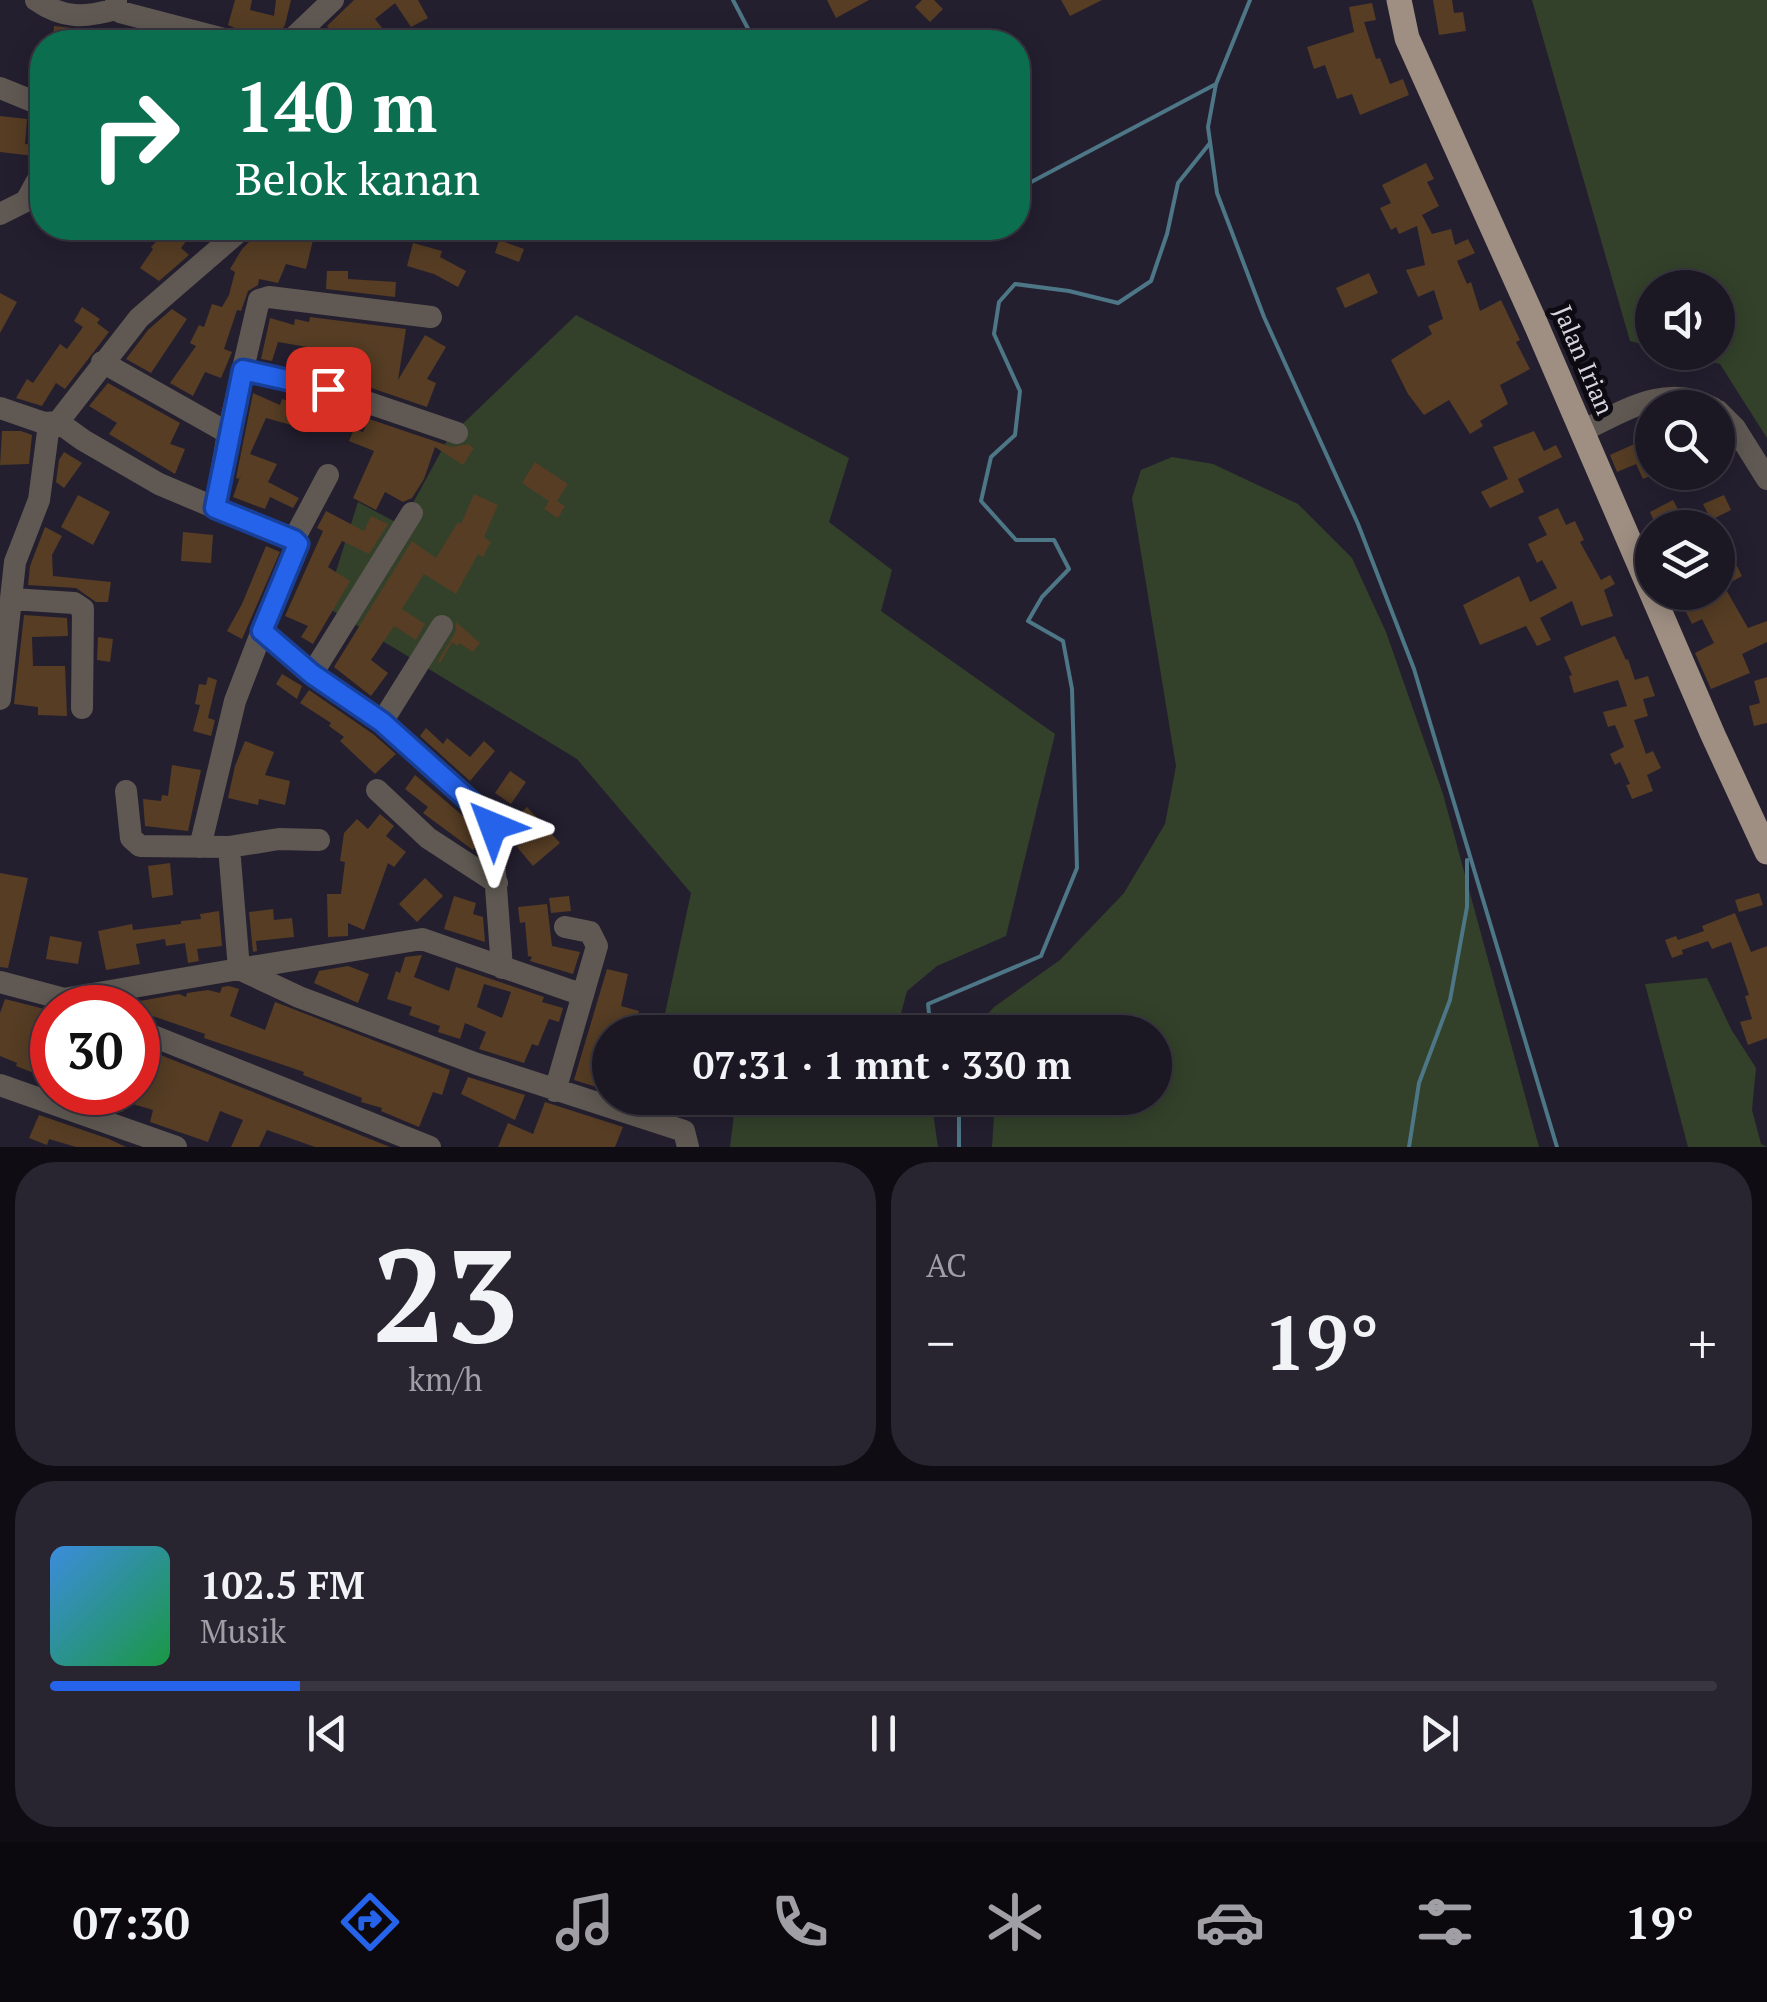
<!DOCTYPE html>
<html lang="id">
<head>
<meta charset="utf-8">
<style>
	body { margin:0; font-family:"PT Serif",serif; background:#282430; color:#f1f3f6; height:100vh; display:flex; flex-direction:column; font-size:38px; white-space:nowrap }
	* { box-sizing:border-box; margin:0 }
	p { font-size:32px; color:#a09fa6 }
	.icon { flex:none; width:55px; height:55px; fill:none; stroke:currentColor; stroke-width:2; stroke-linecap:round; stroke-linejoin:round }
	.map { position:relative; height:1147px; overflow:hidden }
	.sheet { display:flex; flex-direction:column; gap:15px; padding:15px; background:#0f0d13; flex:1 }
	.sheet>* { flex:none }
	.guide { position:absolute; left:30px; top:30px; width:1000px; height:210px; border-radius:40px; box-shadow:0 5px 25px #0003,0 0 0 2px #393641; background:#0b6e4f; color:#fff; overflow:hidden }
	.tools { position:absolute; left:1635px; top:270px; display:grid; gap:20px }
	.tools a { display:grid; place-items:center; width:100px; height:100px; border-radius:50%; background:#1b1723; box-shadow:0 5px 25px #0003,0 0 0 2px #393641; font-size:50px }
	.speed { position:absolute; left:30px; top:985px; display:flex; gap:20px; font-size:50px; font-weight:700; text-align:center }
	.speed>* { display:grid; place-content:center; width:130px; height:130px; border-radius:50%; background:#1b1723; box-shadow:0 5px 25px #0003,0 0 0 2px #393641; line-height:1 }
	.speed .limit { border:15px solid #d22; background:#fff; color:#111 }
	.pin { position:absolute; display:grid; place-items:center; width:85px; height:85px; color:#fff; margin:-42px; border-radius:20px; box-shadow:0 5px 15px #0006 }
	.me { position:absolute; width:110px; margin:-55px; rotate:316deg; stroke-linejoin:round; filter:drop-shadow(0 0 8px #0008) }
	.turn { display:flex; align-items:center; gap:35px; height:210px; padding:0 40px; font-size:45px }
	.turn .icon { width:130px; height:130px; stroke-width:2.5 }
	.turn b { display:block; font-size:70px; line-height:85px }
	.big { font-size:75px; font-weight:600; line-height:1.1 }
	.sheet .card { flex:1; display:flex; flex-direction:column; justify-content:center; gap:15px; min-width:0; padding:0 35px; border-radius:40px; background:#282430 }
	.sheet .dial { align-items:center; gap:0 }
	.dial b { font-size:130px; line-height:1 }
	.song { display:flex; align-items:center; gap:30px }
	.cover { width:120px; height:120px; border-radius:15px; background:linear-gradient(135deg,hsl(210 70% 55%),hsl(140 70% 35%)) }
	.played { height:10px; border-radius:5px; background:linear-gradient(90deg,#2563eb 15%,#393641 15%) }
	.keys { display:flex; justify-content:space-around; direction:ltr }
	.heat { display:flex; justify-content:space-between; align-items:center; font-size:55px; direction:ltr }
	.sheet .tiles { flex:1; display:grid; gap:15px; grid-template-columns:1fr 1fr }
	.card:last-child { grid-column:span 2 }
	.trip { position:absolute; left:592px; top:1015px; width:580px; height:100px; border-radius:50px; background:#1b1723; box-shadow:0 5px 25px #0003,0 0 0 2px #393641; font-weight:600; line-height:100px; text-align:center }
	.menu { display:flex; height:160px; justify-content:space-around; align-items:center; background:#0b090e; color:#a09fa6 }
	.menu .icon { width:70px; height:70px }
	.menu .current { color:#2563eb }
	.menu b { font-size:45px; color:#f1f3f6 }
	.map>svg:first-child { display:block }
</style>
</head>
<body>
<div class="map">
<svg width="1767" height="1147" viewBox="0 0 1767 1147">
	<rect width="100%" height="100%" fill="#241f2f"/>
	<path fill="#33412a" d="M1532 0H1767V438L1720 364 1676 353 1718 352V288H1652V347L1630 341Z
		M576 315 849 458 829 522 892 570 881 611 1055 734 1006 936 937 966 907 991 896 1032H661L691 893 577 759 325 606 358 502 401 525 449 437Z
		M1172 457 1213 464 1298 504 1352 558 1386 632 1443 794 1539 1147H992L995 1098H1155V1032H980V1023L994 1007 1060 960 1124 893 1165 824 1176 766 1132 498 1141 470Z
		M1707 978 1731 1029 1756 1068 1752 1110 1761 1144 1767 1147H1688L1645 984Z
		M736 1098H931L938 1147H730Z"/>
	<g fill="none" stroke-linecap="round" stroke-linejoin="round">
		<path stroke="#4d7686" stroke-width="4" d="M733 0 755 42
			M1216 84 1208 127 1217 193 1264 317 1358 524 1414 669 1557 1147
			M1018 189 1216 84 1250 0
			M931 1032 928 1004 1041 956 1077 868 1072 689 1063 641 1028 621 1042 597 1069 569 1054 540H1016L981 501 991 457 1015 435 1020 391 994 334 999 302 1015 284 1069 291 1118 303 1151 281 1167 234 1178 183 1210 143
			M959 1147V1098
			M1409 1147 1419 1083 1450 1000 1467 907V860"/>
	</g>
	<path fill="#563d24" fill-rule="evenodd" d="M235 0H252L250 10 274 16 276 0H291L285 25 274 42H261L262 40 228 25Z
		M354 0H418L428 18 411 27 395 3 375 19 393 42H373L362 28 339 42 327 26Z
		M827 0H869L836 18Z
		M922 0H934L943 9 930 22 915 7Z
		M1061 0H1102L1070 16Z
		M1433 0H1452L1454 13 1463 12 1466 31 1439 35Z
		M1372 3 1376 20 1364 22 1376 59 1380 58 1390 84 1403 79 1409 95 1360 115 1352 94 1337 99 1325 65 1314 69 1307 47 1354 32 1349 7Z
		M54 26 89 30 88 42 53 38Z
		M0 116 27 119 25 144 35 145 34 156 0 152Z
		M1426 163 1434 179 1427 182 1439 206 1422 215 1432 234 1451 229 1455 245 1468 239 1475 253 1457 261 1467 284 1471 282 1480 311 1501 300 1520 340 1516 342 1530 369 1500 385 1508 404 1480 421 1483 426 1470 434 1449 400 1424 415 1408 394 1391 360 1432 334 1428 326 1443 319 1434 290 1418 297 1406 270 1425 265 1417 226 1399 234 1396 227 1391 230 1380 208 1391 203 1382 185Z
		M169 228H196L181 248 189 255 159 281 140 268 153 249 151 247Z
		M258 228H316L306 269 286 264 278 283 259 279 258 285 248 291 241 311 237 310 224 349 232 352 221 378 205 372 193 396 170 383 196 346 190 343 199 325 204 327 212 304 222 307 229 295 235 272 230 269 242 249 257 234Z
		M499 240 524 249 519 262 495 253Z
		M413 243 442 251 440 257 466 271 458 287 434 274 407 266Z
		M327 271H348V279L396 282 395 297 326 289Z
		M1369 273 1378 293 1345 308 1336 288Z
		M0 293 17 302 0 333Z
		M82 307 100 319 97 323 109 332 65 389 56 383 42 406 16 398 27 379 33 383 60 344 67 349 83 327 74 321Z
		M172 309 187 319 151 373 126 359 148 330Z
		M310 317 406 329 398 380 425 335 446 347 427 379 436 383 427 407 345 379 347 373 321 367 325 350 278 342 272 361 261 359 270 318 294 325 295 319 309 322Z
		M108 383 180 423 170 444 185 449 175 474 109 434 117 423 89 406Z
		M253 393 280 405 282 399 314 408 316 402 332 406 323 432 292 421 291 425 266 418 250 454 277 464 268 482 299 498 293 508 270 497 265 509 233 497 241 474 239 479 236 478Z
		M369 419 452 447 468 444 474 448 463 465 435 447 424 479 412 498 403 502 385 492 376 510 353 498 374 451 349 441 354 429 363 432Z
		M1652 430V475L1643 479 1636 464 1617 472 1610 455 1641 441 1638 437Z
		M2 431H21L32 435 29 464 0 465Z
		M1534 431 1544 451 1556 445 1562 457 1518 479 1524 492 1490 508 1481 492 1508 479 1493 447Z
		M64 452 82 463 64 488 56 482 59 460Z
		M535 462 568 484 557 501 565 506 558 518 544 509 549 501 522 483Z
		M474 494 498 505 484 537 491 542 483 557 478 554 456 594 424 574 402 609 425 624 416 640 394 626 371 660 388 673 371 696 334 667 412 541 436 558 458 522 461 524Z
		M78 495 110 512 93 545 61 527Z
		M1724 495 1731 510 1711 520 1703 504Z
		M1673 500 1681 515 1684 514 1691 528H1657L1650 512Z
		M1558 508 1566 525 1575 521 1584 540 1580 542 1601 580 1610 575 1615 584 1604 590 1613 616 1581 626 1572 601 1540 618 1551 640 1537 646 1526 626 1480 645 1463 605 1519 576 1530 602 1557 588 1542 560 1537 563 1528 544 1547 535 1538 517Z
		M326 511 364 531 371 516 388 524 369 554 342 541 328 567 350 581 313 644 301 637 308 626 285 616 323 531 317 528Z
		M45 527 62 536 52 555 53 576 111 582 108 602H96L76 588 28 585 30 566Z
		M183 532 213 535 211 563 181 561Z
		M266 546 280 552 242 639 227 631 242 604Z
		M1737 566 1742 576 1724 586 1748 628 1767 621V642L1742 654 1750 673 1711 689 1695 653 1714 643 1702 619 1692 624 1683 606 1676 609 1672 599 1687 592H1718V574Z
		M24 615 67 618 68 636 32 637 33 666H65L67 716 38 715V707L14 704Z
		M456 622 480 643 473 652 459 643 457 646 452 642 440 663 438 661 455 633Z
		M1615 636 1626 660 1628 659 1635 680 1648 676 1655 696 1643 699 1648 716 1634 720 1646 754 1653 751 1661 768 1647 775 1653 791 1632 799 1626 785 1630 784 1620 762 1615 765 1610 754 1624 747 1615 725 1608 727 1603 712 1627 706 1618 680 1574 693 1569 676 1572 675 1564 657Z
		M98 637 113 639 110 662 97 660Z
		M282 674 302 686 297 699 276 684Z
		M208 677 217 680 208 718 215 720 211 736 193 731 200 705 195 704 199 684 206 685Z
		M1767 677V723L1754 726 1749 706 1760 703 1754 681Z
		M309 690 373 734 396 754 375 774 340 741 344 737 329 726 331 723 300 703Z
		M426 728 443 744 447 738 470 757 484 741 495 751 470 781 420 736Z
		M245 741 274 752 265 775 290 781 285 805 259 799 258 805 228 798 235 766Z
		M172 765 201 770 188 831 145 826 143 799 161 801 162 795 168 796Z
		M510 771 526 782 511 804 495 793Z
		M415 775 476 827 478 844 473 850 423 813 428 807 405 789Z
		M527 807 560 843 533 866 517 847 527 839 511 823Z
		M380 814 394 826 386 836 406 852 394 867 388 863 364 930 348 923V936L328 937 327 894H341L345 862 340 861 344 833 357 819 368 829Z
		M170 863 173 895 152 898 148 866Z
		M0 873 28 878 8 968 0 967Z
		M425 878 443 896 417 922 399 904Z
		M1759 893 1763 905 1739 912 1735 900Z
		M454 896 476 903 473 914 483 917 485 942 444 929Z
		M569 896 571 911 551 913 549 898Z
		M547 904 552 946 580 952 573 974 530 961 532 957 528 956 525 922 520 923 518 907Z
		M273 909 274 920 292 918 294 937 256 941 257 951 253 952 249 912Z
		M219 911 222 946 197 949 199 961 188 963 185 943 166 946 165 939 136 944 140 964 106 970 98 931 132 924 133 930 181 924V921L201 919 200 914Z
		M1735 913 1751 952 1767 946V1038L1748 1045 1740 1022 1752 1019 1745 996 1749 995 1731 942 1712 949 1708 941 1682 950 1683 954 1672 958 1665 940 1676 936 1678 940 1704 931 1702 926Z
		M50 936 82 942 78 964 46 959Z
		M422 955 414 977 449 991 456 967 544 997 542 1002 563 1008 559 1022 549 1019 538 1046 532 1044 524 1063 479 1049 486 1032 465 1023 460 1039 438 1032 440 1026 409 1015 412 1007 387 999 396 971 400 973 405 957ZM484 984 511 992 502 1018 477 1007Z
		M348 966 369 974 358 1003 314 983 319 971Z
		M607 969 628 974 621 1006 639 1011 633 1032H610V1069L603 1089 574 1080Z
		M229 986 239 989 230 1016 265 1030 275 1002 450 1070 442 1095 433 1092 419 1127 381 1111 382 1108 361 1102 362 1098 303 1075 304 1072 204 1038 205 1034 138 1011V1008H121L123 1004 179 994 186 997 187 993 208 990 220 993 222 987Z
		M5 999 52 1011V1080L16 1066 17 1063 0 1056V1013Z
		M138 1046 390 1147H315L267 1130 259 1147H231L243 1120 220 1111 208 1142 150 1122 153 1110 126 1102 123 1112 110 1108 113 1097 106 1092H138Z
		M468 1077 525 1095 515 1120 461 1094Z
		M663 1098H695L691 1115 660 1108Z
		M545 1102 623 1127 615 1147H498L508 1123 533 1134Z
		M39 1115 109 1139 126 1147H76L49 1139 47 1145 29 1138Z"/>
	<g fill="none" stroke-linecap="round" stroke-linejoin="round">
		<path stroke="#605953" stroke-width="22" d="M36 0C63 19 85 18 116 9
			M116 0V9L120 12 235 42
			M289 42 333 0
			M0 88 42 105
			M0 214 26 201 42 172
			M102 362 228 433
			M243 370 328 389 457 433
			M0 408 44 423 58 422 139 318 243 228
			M1718 411 1735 428 1767 479
			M58 422 83 440 159 484 296 542 297 550 262 631 312 674 382 722 491 820 502 968
			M1582 431C1624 411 1667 382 1713 408
			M215 509 228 433 259 300 269 297 431 317
			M294 539 328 475
			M12 599 74 603 83 609 82 708
			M312 674 412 513
			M0 699 15 562 39 500 49 424
			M382 722 442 626
			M377 790 428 838 497 883
			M126 791 131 838 140 846 229 847 279 839 319 840
			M200 847 235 701 262 631
			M229 847 239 969 422 939 583 995
			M0 982 79 1003
			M69 998 239 969 299 997 477 1064 684 1131 688 1147
			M138 1030 430 1147
			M0 1085 176 1147
			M555 1091 597 946 590 932 565 927"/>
		<path stroke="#9f8f83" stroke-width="25" d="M1399 0 1407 38 1534 320 1713 735 1767 852"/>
	</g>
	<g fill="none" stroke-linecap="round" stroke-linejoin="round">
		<g stroke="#184099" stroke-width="25">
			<path id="route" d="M328 389 243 370 215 508 294 540 298 544 262 631 312 674 382 722 491 820 493 826"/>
		</g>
		<use href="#route" stroke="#2563eb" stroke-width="18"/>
	</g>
	<g text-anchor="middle" stroke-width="10" stroke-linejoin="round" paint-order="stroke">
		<g font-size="25" fill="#d7d4df" stroke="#0d0a11">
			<text transform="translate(1584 360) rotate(67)" y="9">Jalan Irian</text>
		</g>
	</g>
</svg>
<div class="tools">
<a><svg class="icon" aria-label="sound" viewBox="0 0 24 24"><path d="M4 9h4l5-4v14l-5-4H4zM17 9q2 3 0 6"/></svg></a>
<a><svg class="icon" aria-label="search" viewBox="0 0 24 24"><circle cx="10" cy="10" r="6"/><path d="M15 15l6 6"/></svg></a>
<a><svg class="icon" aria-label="layers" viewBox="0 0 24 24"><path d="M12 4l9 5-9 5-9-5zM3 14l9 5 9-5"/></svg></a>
</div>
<div class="speed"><div class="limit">30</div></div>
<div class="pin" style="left:328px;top:389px;background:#d93025"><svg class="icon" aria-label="arrive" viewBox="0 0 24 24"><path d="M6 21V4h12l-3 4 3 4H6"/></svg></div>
<svg class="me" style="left:493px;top:826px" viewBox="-20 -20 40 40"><path d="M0-17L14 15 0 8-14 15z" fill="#2563eb" stroke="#fff" stroke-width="4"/></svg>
<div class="trip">07:31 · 1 mnt · 330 m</div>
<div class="guide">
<div class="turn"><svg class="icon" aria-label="right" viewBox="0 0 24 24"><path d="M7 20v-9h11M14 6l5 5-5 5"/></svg><div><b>140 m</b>Belok kanan</div></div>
</div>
</div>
<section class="sheet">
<div class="tiles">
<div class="card dial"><b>23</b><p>km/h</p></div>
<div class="card"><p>AC</p>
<div class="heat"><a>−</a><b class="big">19°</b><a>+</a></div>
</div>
<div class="card">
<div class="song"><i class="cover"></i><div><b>102.5 FM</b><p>Musik</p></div></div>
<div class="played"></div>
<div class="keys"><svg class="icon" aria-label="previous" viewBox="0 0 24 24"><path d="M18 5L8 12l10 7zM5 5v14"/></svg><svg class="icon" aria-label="pause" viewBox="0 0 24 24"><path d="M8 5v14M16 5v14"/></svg><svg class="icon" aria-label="next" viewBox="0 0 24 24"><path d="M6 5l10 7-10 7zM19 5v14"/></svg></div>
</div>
</div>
</section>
<nav class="menu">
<b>07:30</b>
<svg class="icon current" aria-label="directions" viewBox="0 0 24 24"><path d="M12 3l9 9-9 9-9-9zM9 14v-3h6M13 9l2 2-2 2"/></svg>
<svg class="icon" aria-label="music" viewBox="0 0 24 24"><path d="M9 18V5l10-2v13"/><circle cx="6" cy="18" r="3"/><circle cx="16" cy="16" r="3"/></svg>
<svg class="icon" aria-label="phone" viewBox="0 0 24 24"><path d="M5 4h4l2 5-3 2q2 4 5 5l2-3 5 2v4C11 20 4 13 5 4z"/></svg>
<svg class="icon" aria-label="climate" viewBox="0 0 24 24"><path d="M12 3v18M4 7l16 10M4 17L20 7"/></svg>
<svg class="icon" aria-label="car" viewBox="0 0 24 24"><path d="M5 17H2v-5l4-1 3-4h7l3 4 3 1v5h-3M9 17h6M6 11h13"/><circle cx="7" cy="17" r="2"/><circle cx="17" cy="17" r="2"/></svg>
<svg class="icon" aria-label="filters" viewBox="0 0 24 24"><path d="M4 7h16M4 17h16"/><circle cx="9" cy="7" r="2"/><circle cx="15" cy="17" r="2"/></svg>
<b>19°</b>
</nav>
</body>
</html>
